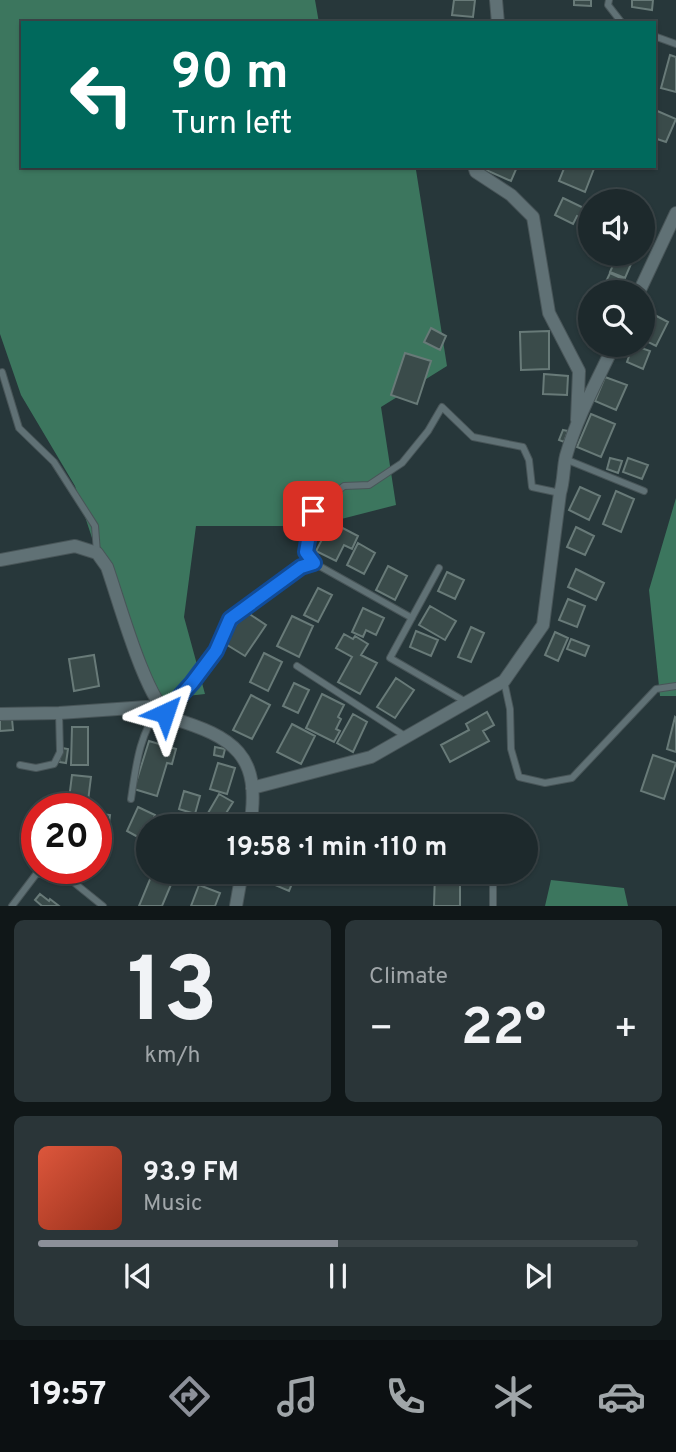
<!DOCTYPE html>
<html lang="en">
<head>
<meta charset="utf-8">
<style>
	body { margin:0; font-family:Overpass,sans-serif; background:#2a3538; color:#f1f3f6; height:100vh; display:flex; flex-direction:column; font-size:26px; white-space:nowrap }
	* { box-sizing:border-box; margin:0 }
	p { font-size:23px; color:#a0a6a9 }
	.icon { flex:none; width:38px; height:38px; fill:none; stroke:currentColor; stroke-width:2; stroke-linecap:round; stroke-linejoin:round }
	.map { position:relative; height:906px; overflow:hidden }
	.details { display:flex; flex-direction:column; gap:14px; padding:14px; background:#101718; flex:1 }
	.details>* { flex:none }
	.guide { position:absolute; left:21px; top:21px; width:635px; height:147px; border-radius:0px; box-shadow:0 2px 5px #0004,0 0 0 2px #3b4548; background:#00695c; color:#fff; overflow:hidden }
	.fabs { position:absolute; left:578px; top:189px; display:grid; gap:14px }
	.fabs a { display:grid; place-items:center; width:77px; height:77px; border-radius:50%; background:#1d292c; box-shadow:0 2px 5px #0004,0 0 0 2px #3b4548; font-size:35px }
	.speed { position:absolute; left:21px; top:793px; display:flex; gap:14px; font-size:35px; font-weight:700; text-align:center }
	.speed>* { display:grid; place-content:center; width:91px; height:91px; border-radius:50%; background:#1d292c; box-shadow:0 2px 5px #0004,0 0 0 2px #3b4548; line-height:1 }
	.speed .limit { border:10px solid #d22; background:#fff; color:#111 }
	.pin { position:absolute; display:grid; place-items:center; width:60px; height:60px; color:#fff; margin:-30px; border-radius:14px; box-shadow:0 4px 10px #0006 }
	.me { position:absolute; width:77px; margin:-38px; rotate:42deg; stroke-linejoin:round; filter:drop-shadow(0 0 5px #0008) }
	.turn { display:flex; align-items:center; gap:24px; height:147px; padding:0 35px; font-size:32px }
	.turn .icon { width:91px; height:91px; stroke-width:2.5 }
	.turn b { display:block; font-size:49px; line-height:60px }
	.big { font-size:52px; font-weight:700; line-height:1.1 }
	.details .card { flex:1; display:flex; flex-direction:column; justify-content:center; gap:10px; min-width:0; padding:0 24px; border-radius:10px; background:#2a3538 }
	.details .dial { align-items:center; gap:0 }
	.dial b { font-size:91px; line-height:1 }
	.song { display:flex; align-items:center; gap:21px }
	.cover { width:84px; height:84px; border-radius:10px; background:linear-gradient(135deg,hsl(10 70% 55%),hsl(10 70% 35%)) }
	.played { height:7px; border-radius:4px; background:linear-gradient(90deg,#8c9099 50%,#3b4548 50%) }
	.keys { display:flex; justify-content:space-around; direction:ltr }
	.heat { display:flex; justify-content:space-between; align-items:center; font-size:38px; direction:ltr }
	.details .tiles { flex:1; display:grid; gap:14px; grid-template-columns:1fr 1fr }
	.card:last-child { grid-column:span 2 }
	.trip { position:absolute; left:136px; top:814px; width:402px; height:70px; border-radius:35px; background:#1d292c; box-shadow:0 2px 5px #0004,0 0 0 2px #3b4548; font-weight:700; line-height:70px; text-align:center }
	.menu { display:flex; height:112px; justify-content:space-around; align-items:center; background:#0c1012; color:#a0a6a9 }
	.menu .icon { width:49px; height:49px }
	.menu .on { color:#8c9099 }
	.menu b { font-size:32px; color:#f1f3f6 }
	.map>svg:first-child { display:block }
</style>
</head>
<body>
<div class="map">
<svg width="676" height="906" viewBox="0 0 676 906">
	<rect width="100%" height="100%" fill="#27373a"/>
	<path fill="#3c765e" d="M0 0H315L319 23H23V166H412L416 170 447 366 381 407 396 505 314 526H196L184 617 205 694 150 700 111 596 75 486 21 395 0 334Z
		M676 498V696H660L649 590Z
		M551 880 624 888 628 906H545Z"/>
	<path fill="#3a4b4a" stroke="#687a78" stroke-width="2" d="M454 0H475L473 17 452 15Z
		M574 0H591V6L574 5Z
		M632 0H653L652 10 632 7Z
		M670 55 676 57V92L661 88Z
		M655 110 676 119 666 142 654 138Z
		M488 166H516L517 167 511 181 486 170Z
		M565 166H595L585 192 559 181Z
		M563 198 588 210 584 219 577 216 573 224 555 215Z
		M618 254 634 257 625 278 610 272Z
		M610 273 623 279 617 292 603 288Z
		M649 312 668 322 656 346 642 339V326Z
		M431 328 446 336 440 350 424 342Z
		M549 331V369L521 370 520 332Z
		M633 345 650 351 643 369 627 362Z
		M405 353 431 361 417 404 391 395Z
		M544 374 568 376 567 395 543 394Z
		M605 377 627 385 616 410 595 401Z
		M591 414 615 424 601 457 577 447Z
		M563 430 568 431 564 442 559 440Z
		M610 458 622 461 618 473 607 469Z
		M628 458 648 465 642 479 623 472Z
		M580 487 600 496 589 520 569 510Z
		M616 491 634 499 621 532 603 524Z
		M331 522 358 536 352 549 344 545 336 561 316 551Z
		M576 527 594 536 585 555 567 547Z
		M358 543 375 553 364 574 347 565Z
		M388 566 407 576 395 600 376 590Z
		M576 569 604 583 596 600 568 587Z
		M447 572 464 580 455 599 438 591Z
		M318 588 332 595 318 622 304 615Z
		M568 599 585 606 577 627 559 620Z
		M430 606 456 621 445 640 419 625Z
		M363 608 384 618 376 635 366 630 363 637 352 632Z
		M245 611 266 625 245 656 224 643Z
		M292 616 313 626 299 657 277 646Z
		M471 627 484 633 471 662 458 657Z
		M416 631 438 640 431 656 410 647Z
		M555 632 568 638 558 661 545 655Z
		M344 634 353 639 355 636 368 644 361 655 377 663 360 694 338 682 352 657 336 648Z
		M571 639 589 646 585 656 567 649Z
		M264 653 282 662 268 691 250 682Z
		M94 655 99 686 74 691 69 659Z
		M396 678 414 690 395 718 377 707Z
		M294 683 309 690 298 713 283 706Z
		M322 694 344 705 338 717 341 719 336 729 340 731 334 742 306 728Z
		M251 695 270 705 252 739 233 730Z
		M487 712 494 725 483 731 489 741 450 762 441 745 469 730 466 724Z
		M353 714 367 722 353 752 337 743Z
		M675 717 676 718V752L667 749Z
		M12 719 13 730 0 731V720Z
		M292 724 315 736 301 764 277 752Z
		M72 727H88V765H71Z
		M149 741 176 749 172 764 167 763 157 796 134 789Z
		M215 747 225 749 223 757 214 755Z
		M62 748 68 749 66 763 59 762Z
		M653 755 676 763 664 799 641 791Z
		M218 763 235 768 227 794 210 789Z
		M72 775 91 777 88 801 69 799Z
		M184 791 200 796 195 814 179 809Z
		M219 794 233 802 218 826H214L204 820Z
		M138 807 155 815 148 830 142 828 138 837 127 831Z
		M96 813 110 815 108 831 96 829Z
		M274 820 291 826H272Z
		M153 872H166L175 875 162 906H139Z
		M256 872H276L294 879 289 891 254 876Z
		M435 873H460V906H434Z
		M199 885 220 893 215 906H191Z
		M40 894 49 901 50 899 59 906H42L35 900Z"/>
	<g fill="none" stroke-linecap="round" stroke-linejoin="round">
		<g stroke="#485558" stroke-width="8">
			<path id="service" d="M609 0 608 5 622 23
				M654 36 676 44
				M2 372 19 428 54 462 95 526 97 553
				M565 459 644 491
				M314 563 306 552 313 511 344 486 369 485 402 463 428 431 442 407 473 437 523 447 529 460 532 487 560 493
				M439 568 390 658 466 702
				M297 666 405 736
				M504 681 510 709 511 749 519 777 545 783 572 778 656 689 676 686
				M165 713 192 683 216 651 230 619 301 567 314 563 412 618
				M20 765 36 768 54 764 60 752 59 713
				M131 799C136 766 139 734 160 707
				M208 872 240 879
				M12 906 37 873 72 881 103 906
				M493 906V876"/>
		</g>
		<g stroke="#485558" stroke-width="14">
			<path id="minor" d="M496 0 498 23
				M474 166 476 172 511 195 533 217 549 313 579 371 577 420
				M639 292 676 213
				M0 560 75 546 97 553 107 567C119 601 145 698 171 718 234 737 262 755 250 826
				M0 714 59 713 161 706
				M252 788 371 757 504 681 543 625 560 493C564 481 563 468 566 456 577 417 597 381 614 345
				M236 906 242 872"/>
		</g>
		<use href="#service" stroke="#607175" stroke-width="6"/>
		<use href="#minor" stroke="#607175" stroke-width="12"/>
	</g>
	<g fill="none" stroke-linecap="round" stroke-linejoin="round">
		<g stroke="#114b97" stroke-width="18">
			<path id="route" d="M165 713 192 683 216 651 230 619 301 567 314 563 306 552 313 511"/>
		</g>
		<use href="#route" stroke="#1a73e8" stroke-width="12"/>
	</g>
</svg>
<div class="fabs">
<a><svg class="icon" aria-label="sound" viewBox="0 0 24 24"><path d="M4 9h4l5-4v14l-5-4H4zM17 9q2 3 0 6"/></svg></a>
<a><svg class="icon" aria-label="search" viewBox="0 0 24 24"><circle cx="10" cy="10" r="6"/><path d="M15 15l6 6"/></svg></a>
</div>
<div class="speed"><div class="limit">20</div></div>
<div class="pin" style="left:313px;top:511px;background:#d93025"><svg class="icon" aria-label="arrive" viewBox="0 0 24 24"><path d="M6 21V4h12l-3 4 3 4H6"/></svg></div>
<svg class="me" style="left:165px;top:713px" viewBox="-20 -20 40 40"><path d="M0-17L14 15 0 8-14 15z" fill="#1a73e8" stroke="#fff" stroke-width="4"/></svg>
<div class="trip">19:58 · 1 min · 110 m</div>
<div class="guide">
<div class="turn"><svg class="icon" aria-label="left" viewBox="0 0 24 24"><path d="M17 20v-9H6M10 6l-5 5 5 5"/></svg><div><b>90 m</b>Turn left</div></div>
</div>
</div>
<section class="details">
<div class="tiles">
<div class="card dial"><b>13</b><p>km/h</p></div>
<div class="card"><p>Climate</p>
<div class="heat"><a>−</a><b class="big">22°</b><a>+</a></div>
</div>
<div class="card">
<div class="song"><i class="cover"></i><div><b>93.9 FM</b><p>Music</p></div></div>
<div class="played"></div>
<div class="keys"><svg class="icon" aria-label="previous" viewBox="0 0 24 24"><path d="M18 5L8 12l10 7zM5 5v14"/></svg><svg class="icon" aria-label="pause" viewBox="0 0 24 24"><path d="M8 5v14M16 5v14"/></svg><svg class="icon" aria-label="next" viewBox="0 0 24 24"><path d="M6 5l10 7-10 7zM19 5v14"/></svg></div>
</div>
</div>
</section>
<nav class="menu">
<b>19:57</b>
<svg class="icon on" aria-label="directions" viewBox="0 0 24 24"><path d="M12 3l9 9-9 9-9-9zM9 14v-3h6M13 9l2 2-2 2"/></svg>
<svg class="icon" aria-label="music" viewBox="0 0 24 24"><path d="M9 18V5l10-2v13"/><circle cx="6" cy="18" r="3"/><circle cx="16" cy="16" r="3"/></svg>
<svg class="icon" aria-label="phone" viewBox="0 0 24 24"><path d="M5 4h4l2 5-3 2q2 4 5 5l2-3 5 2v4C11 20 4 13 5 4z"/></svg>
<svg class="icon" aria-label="climate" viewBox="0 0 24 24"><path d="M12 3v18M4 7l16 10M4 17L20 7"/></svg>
<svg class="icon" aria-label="car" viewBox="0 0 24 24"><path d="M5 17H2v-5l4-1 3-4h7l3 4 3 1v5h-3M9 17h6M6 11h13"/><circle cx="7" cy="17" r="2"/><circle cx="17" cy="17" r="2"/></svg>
</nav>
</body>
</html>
